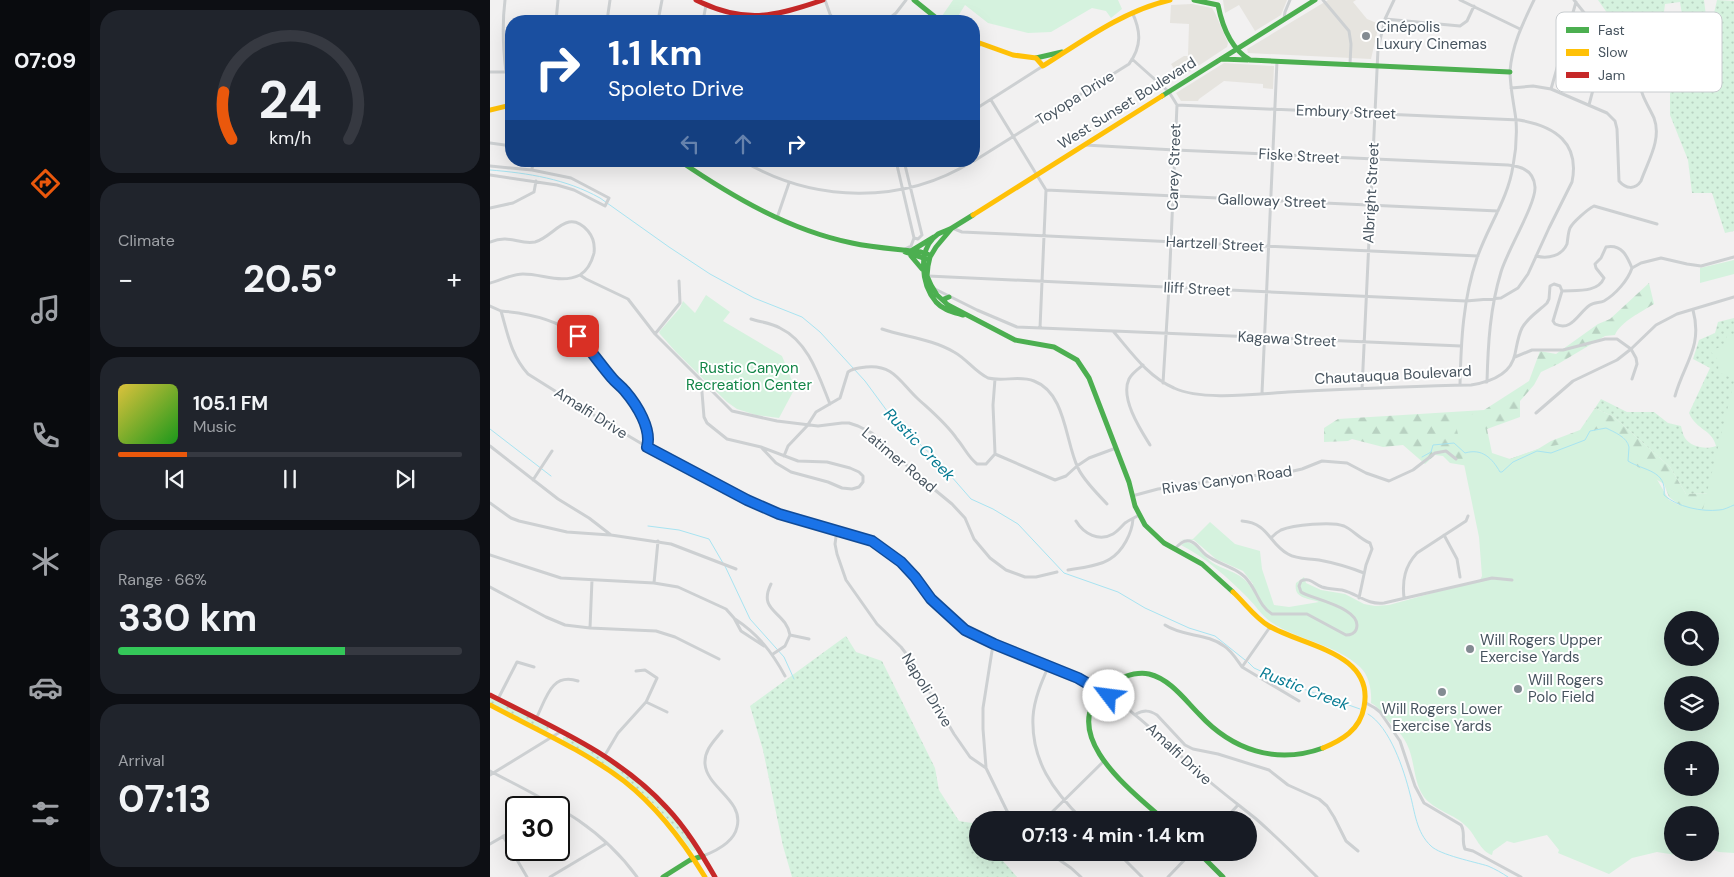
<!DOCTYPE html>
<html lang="en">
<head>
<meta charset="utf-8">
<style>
	body { margin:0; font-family:"DM Sans",sans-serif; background:#20242c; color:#f1f3f6; height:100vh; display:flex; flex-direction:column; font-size:19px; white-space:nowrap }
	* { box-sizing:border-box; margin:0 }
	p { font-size:16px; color:#9ea1a6 }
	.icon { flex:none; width:28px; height:28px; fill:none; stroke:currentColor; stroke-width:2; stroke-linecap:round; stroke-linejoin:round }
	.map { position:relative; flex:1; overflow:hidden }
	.side { display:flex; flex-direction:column; gap:10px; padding:10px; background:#0d0f14; width:400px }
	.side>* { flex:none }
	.guide { position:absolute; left:15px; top:15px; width:475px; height:152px; border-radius:20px; box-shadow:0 5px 20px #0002; background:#1a4fa0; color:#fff; overflow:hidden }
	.tools { position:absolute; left:1174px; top:611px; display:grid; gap:10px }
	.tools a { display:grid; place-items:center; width:55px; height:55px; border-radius:50%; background:#171b24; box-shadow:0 5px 20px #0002; font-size:25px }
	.speed { position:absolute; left:15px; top:796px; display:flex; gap:10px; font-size:25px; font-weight:700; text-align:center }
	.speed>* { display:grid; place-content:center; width:65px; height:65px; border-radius:50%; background:#171b24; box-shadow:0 5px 20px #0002; line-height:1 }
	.speed .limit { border:2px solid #111; border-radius:8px; background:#fff; color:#111 }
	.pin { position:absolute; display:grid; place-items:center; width:42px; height:42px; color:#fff; margin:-21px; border-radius:10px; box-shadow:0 2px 8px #0006 }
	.me { position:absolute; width:55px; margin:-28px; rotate:300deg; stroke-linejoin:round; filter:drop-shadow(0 0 4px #0008) }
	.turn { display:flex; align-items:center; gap:18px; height:105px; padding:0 20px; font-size:22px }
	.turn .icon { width:65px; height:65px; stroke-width:2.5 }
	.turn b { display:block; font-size:35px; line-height:42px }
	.lanes { display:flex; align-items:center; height:48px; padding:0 20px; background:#0003; justify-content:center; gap:25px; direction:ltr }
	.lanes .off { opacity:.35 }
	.big { font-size:38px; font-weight:700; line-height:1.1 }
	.side .card { flex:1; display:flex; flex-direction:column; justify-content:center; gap:8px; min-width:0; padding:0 18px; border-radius:20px; background:#20242c }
	.side .dial { align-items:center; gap:0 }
	.dial svg { height:130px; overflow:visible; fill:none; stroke:#363941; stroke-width:7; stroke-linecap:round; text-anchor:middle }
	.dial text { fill:#f1f3f6; stroke:none }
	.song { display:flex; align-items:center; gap:15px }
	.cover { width:60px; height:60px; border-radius:8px; background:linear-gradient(135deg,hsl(50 70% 55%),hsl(120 70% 35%)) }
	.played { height:5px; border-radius:2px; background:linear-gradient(90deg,#ea580c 20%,#363941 20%) }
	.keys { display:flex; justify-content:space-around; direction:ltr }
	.heat { display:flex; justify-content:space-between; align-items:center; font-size:28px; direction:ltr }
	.charge { height:8px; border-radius:4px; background:linear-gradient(90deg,#34c759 66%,#363941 0) }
	.trip { position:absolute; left:479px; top:811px; width:288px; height:50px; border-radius:25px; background:#171b24; box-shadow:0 5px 20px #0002; font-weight:700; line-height:50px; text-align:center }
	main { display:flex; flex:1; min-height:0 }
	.menu { display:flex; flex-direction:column; width:90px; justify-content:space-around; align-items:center; background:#090b0e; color:#9ea1a6 }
	.menu .icon { width:35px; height:35px }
	.menu .active { color:#ea580c }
	.menu b { font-size:22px; color:#f1f3f6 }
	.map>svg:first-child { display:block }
</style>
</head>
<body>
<main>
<nav class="menu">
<b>07:09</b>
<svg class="icon active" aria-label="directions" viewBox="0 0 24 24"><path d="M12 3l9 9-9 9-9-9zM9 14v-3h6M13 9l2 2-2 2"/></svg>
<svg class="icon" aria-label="music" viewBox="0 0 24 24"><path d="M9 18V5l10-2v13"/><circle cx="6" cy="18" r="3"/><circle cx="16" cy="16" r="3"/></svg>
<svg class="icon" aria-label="phone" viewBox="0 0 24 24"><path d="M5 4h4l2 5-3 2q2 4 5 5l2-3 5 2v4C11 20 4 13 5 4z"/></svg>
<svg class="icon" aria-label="climate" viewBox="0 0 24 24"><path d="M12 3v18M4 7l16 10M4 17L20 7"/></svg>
<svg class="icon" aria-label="car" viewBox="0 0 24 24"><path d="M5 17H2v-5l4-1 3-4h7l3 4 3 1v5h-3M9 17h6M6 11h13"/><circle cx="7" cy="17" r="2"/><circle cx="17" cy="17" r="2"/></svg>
<svg class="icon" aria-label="filters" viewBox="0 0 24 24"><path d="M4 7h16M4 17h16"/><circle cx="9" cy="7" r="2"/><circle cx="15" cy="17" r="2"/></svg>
</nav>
<section class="side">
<div class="card dial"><svg viewBox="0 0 100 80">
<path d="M14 69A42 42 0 1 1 86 69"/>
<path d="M14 69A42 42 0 0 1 9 40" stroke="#ea580c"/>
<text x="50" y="56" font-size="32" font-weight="700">24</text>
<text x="50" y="72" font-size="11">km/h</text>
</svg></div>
<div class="card"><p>Climate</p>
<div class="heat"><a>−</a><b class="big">20.5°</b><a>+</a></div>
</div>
<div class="card">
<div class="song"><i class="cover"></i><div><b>105.1 FM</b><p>Music</p></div></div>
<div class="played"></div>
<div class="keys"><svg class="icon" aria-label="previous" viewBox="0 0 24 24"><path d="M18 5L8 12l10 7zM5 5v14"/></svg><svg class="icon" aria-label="pause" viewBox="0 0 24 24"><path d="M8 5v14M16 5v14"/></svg><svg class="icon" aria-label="next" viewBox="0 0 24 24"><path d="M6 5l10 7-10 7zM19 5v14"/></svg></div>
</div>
<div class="card"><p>Range · 66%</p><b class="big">330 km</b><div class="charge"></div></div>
<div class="card"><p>Arrival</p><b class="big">07:13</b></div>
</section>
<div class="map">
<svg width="1244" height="877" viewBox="0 0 1244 877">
	<defs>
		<pattern id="grass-dots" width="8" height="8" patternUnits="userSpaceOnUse" patternTransform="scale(1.25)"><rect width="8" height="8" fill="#d5f2de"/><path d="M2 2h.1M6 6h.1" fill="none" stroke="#b8d1c1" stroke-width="1.8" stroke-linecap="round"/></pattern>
		<pattern id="forest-firs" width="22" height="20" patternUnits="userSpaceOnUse" patternTransform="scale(1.25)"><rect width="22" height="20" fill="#d5f2de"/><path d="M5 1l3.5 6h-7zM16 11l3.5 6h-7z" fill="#b8d1c1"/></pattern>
	</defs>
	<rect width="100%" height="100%" fill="#f2f1f1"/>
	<path fill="#e6e4df" d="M733 0H797L791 15 765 31 749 5 735 13Z
		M838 0H866L863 2 877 19 889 24 881 59 758 53 757 49Z
		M702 4 722 8 725 13 738 43 737 47 690 78 681 64 694 56H698L699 24 680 23 681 5Z
		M734 63 784 66 783 89 773 88V84L734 81 709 99 708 101H691L686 93Z"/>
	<path fill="url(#grass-dots)" d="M1108 0H1214L1218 32 1220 31 1227 0 1244 1V231L1235 233 1222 193H1202L1198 160 1180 115V93L1186 75V60L1192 44 1197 45 1190 2 1175 4 1174 12H1171L1154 42 1127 27Z
		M1244 318V490L1235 493 1196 494 1180 467 1124 417 1105 408 1111 399 1137 412H1164L1178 423 1191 426C1192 430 1193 435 1195 438 1201 447 1216 450 1226 446 1222 429 1207 431 1199 413L1220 368 1203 359 1209 340 1225 333 1228 322Z
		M356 636 366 652 392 661 445 768 449 790 469 821 482 823 487 830 488 852 506 853 527 877H302L293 846 273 750 260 706Z
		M0 697 58 727 59 729 56 732 0 703Z
		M73 737H76C131 765 171 796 206 848L205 851 201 850C163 796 132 772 73 741Z"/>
	<path fill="url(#forest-firs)" d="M1159 283 1164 304C1153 311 1130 322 1125 335L1115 336 1068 364 1051 372 1044 385 1030 401V417L997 429 1002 453 1020 459 1048 449 1061 441 1090 430 1105 408 1124 417 1180 467 1196 494 1235 493 1244 508 1199 512 1179 497 1174 484 1159 475 1083 451 984 467 960 463 953 456 945 455 935 464 913 445 893 447 862 439 858 441 834 442V428L848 419 994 410 1039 381 1050 351 1066 354 1108 324 1120 319Z"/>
	<path fill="#d5f2de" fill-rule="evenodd" d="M463 0H628L632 9 621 18 616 11 602 8 561 32 538 33 498 23 475 5 465 21H459L452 16Z
		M1244 260V274L1210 283V268Z
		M216 295 240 312 233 321 292 356 305 388 289 418 266 415 247 409 237 402 186 352 170 334 169 332 190 308 193 301 205 313Z
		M1244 335V379L1228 372 1229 361 1220 351 1233 346 1237 336Z
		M1244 382V853L1229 852 1220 849V815H1182V852L1203 853 1199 857 1167 852 1142 858 1119 874 1068 853 1069 850 1057 835 1024 843 1017 841 1003 851 1002 855C990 851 986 836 977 827 965 814 945 811 934 797 924 783 925 765 919 749 914 735 904 727 894 716 890 711 887 706 881 703 882 691 879 675 870 667 846 644 809 641 781 622 772 616 766 606 757 597 738 578 715 557 691 545L696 542C707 543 714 557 723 563 736 571 751 572 760 586L763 584 753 571 726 559 704 540 695 539 686 543 694 539H703L720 522 745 544 770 551 772 569 784 605 799 607 829 602C818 598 803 599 806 583L814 577 816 583 831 590 855 594 874 604 885 606 899 605 990 580 992 576 989 537 965 420 992 411 1001 456 1005 461 1020 459 1051 448 1083 442 1107 429H1116L1126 432 1132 437 1142 461 1148 467 1165 476 1179 500 1189 505 1213 509ZM1182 620H1220V658H1182ZM1182 685H1220V722H1182ZM1182 750H1220V788H1182Z"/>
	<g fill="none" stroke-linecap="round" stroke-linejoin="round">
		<path stroke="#a8e4f1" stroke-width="1" d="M0 170C38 173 76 179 110 198L179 247 220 274 264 298 312 317 330 332 375 381 403 419 447 460 481 499 503 509 528 524 574 573 628 592 655 608 699 628 725 636 755 660
			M0 429 61 476
			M932 457 941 452 943 445 964 443 975 453C992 448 1002 458 1010 472H1012L1023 462 1047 451 1061 453 1095 440 1100 431 1116 428C1124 432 1137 437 1139 447 1139 452 1138 456 1138 461 1154 471 1177 470 1174 495 1187 507 1212 512 1229 510 1234 510 1239 507 1244 505
			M158 526 189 530 219 539 233 563
			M235 566 260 619 294 657 304 679
			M758 662 764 668 802 685 870 709
			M878 714C900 727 914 770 920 794 925 812 926 832 941 846 950 855 985 862 998 866 1005 869 1012 873 1018 877"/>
		<path stroke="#cdd0d2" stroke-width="3" d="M15 0C12 24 13 48 16 72
			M335 0 340 14 345 21
			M833 0 859 31 861 44 860 64
			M970 0 1030 29
			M1084 0 1116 40C1126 47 1136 49 1148 52L1155 47 1168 20
			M794 19 795 12 800 0
			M895 19 970 26 977 21 984 6
			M66 21 68 0
			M117 21 120 0
			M168 21 172 0
			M213 21 216 5
			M256 21V16
			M396 21 406 13 416 0
			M484 57 490 44
			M642 59 679 92 687 105 679 287 673 383
			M0 72H21
			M1021 88 1043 86 1061 89 1117 113 1125 121 1127 129 1129 181C1136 189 1145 190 1151 181 1158 161 1172 139 1164 118 1158 105 1150 94 1149 79
			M1061 89 1086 2
			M501 100 556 190 550 328
			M1099 105 1116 40
			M484 110 553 66
			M0 143 21 146
			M595 145 685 150 1018 165C1031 166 1044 171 1045 187 1046 204 1017 251 1011 272 1000 308 998 344 997 382
			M253 161C324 203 413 205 483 161
			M406 161 424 238 421 246 415 249
			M414 161 432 235
			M484 161 639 64C652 46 651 31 642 12
			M0 166 42 170 81 178 119 198 115 206 84 190 67 185 0 175
			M42 170 43 161
			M556 190 1008 211
			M0 208 23 203 44 192 46 181
			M287 218 299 183
			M462 228 472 232 988 256
			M424 238 428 239 432 235
			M0 242C20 234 29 245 45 242 64 237 77 207 98 231 103 237 105 245 104 253 102 261 98 270 90 275 71 284 53 274 33 274 22 274 11 280 0 283
			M1046 256C1058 259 1072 256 1077 244 1078 238 1078 233 1080 228 1083 222 1098 209 1104 206L1167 224
			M90 275 96 279 138 299 165 334 242 411 287 421 328 426 352 423H359L368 426 382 433 428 476 462 504 475 518 484 539 500 558 516 570 535 577H546L567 572
			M438 276 976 301 1011 298 1028 288 1038 274 1059 228 1082 182C1090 143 1065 126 1029 120L687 105
			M443 288 487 310 527 327 623 331C641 352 658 377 684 388 712 401 766 394 798 392 859 389 920 386 981 385 1000 382 1021 375 1025 354 1027 345 1028 336 1032 328 1038 317 1049 311 1057 303L1059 299 1060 286 1064 284 1070 286 1072 291 1063 321 1065 324C1082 332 1088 313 1100 305 1104 302 1110 303 1114 301 1126 294 1138 280 1142 268L1151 263 1171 258 1197 264 1211 266 1244 257
			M1072 291C1086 290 1108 293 1114 278L1106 268 1105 264 1111 258 1116 247C1132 244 1137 256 1142 268
			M0 306 11 311C18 335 21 355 38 374 117 424 198 474 283 512 314 525 356 527 384 542 423 563 439 607 476 630 500 645 529 654 555 664 574 671 593 680 611 691 647 712 675 742 706 770 725 787 745 802 765 818 787 837 807 857 827 877
			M11 311C37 313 65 319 87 335 101 346 110 364 121 378 125 382 131 386 135 391 147 405 162 429 157 447
			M261 319C270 322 282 323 290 328 319 342 329 377 340 404
			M392 329C416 337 442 339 464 352 477 359 485 372 498 378 514 382 529 375 544 381 576 393 575 441 588 468 594 481 607 493 617 504
			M624 331 971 346
			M165 334 190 303 189 281
			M1025 357 1042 350H1073L1115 339H1127L1141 349 1146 358 1147 364 1142 379
			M653 365C648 369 642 373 639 379 630 398 650 429 660 445
			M211 380 214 417 217 423 237 439 271 447 308 461 337 462 360 468 369 472 373 476V482L369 487 362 489 352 488 338 482 301 472 286 463 271 447
			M970 385C971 341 973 299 987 258 998 226 1018 199 1023 166 1026 151 1027 135 1026 120 1024 104 1020 88 1020 71 1022 45 1033 23 1044 0
			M872 389 888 49 895 19 904 0
			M772 393 787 61
			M1185 396C1194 363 1213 347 1203 310
			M1046 413 1083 381 1127 360 1141 349 1166 325 1187 314 1244 297
			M0 446 68 499 99 518 121 535 181 544 246 569
			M505 453 503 405 505 379
			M294 456 298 446 317 426 326 412 350 398 358 372C363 368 370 368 376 367 403 364 410 382 427 398 441 411 456 423 467 439 474 447 478 457 487 464H496L505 454 565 480 576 476 587 466 599 458 626 448
			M43 480 62 451
			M642 496 668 489 699 485 739 477 790 474 812 469 832 461 857 463 876 473 899 481 923 470 945 453 956 451 966 459
			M0 503 21 518 29 521 77 532 120 535
			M586 521C594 534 609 542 623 534 628 531 631 527 635 523 639 520 644 518 649 515
			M752 521C779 523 779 544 798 554 808 560 819 558 829 560 845 563 859 567 874 573
			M347 530 345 544 347 554 356 580 387 624 411 647 421 660 464 734 480 757 496 768 517 811 524 820
			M954 535 967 559 970 577
			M782 537C785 534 787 532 791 530 803 525 842 521 854 526 863 530 870 539 880 543L882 549 876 565 869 598
			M685 549C689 544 695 538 702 542 707 544 711 551 716 555 729 565 750 568 759 582 767 592 770 607 782 614H817L856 635C860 635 864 634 866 630 875 608 821 599 811 592L809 586 811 581C820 577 824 584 832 587 838 589 846 589 852 590 868 594 877 605 894 603L1002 578 1022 580
			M0 555 71 578 164 583 188 587 236 609 244 618 251 631 274 646
			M578 570C591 568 609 566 620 559 633 551 642 533 643 519
			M164 583 168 541
			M281 584C267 612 296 611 300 635L295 646 283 654
			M0 587 56 617 75 625 100 628 166 631 185 637 229 659
			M914 598C912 580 915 566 927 553L976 521 978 516
			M245 619C268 634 282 652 295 676
			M675 625C693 637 717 633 734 646 741 650 747 660 752 667
			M780 627 752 667 809 701
			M100 628 102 580
			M300 635 319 639
			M559 665C552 681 544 699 543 717 541 760 563 791 593 820
			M8 699 27 662 44 667
			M156 702 177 712
			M876 703 885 708 890 712 910 741 925 786 934 803 971 825C976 833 971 841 975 849L983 851 1031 877
			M646 714C654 710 659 710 667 715L695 745 703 749 728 754 779 770 798 785 829 799 837 806 844 817 856 841 868 851
			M46 719C56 699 61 672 88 681
			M115 755 128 733 156 702 167 678 155 670 146 671
			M496 767 493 729V708L502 651 505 644
			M0 771C57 801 108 823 147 877
			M0 775 70 732
			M554 820 614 761
			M734 820 748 805
			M13 836 37 877
			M0 844 26 829
			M558 852 581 868 591 877
			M627 852 652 877
			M213 856C226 851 244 842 247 827 254 800 217 788 215 764 214 750 224 741 232 731
			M60 877 117 843
			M678 877 702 852"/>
		<path stroke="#4caf50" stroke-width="5" d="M424 0 450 21
			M704 0 728 5C732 25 741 49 760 60L1020 72
			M546 58 572 52
			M731 59 758 60
			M672 96 825 0
			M190 161C243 197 299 230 362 243 385 248 408 249 431 252L440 255
			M483 215 462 228 446 247 440 257 438 266 437 276 441 285 447 295 458 305 525 340 564 347 587 360 599 378 639 482 645 506 655 525 674 543 712 564 743 592
			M462 228C458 230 452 232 448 234 427 249 431 284 446 302 453 310 463 312 473 315
			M421 251 444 237
			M415 252 436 259
			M421 256 432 269
			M455 302 454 299 459 297
			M674 820C643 792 566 735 614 689 625 679 644 671 659 674 680 679 695 700 709 714 742 750 786 765 833 748
			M708 852 733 877
			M173 877 200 860 213 856"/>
		<path stroke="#ffc107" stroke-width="5" d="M484 41 523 55 546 58 553 66C594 40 633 11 680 0
			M0 110 21 105
			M483 215 672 96
			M743 592C755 603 765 618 779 626 812 646 885 652 874 707 870 730 852 740 833 748
			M0 705C45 729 93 750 134 781 167 807 193 841 215 877"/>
		<path stroke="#c62828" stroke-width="5" d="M206 0C254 24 284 17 333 0
			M0 695C62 727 129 755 177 808 196 828 211 853 225 877"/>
	</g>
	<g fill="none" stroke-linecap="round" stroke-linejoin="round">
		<g stroke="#114b97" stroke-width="12">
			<path id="route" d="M88 336C100 349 110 364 122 378 126 383 131 386 135 391 147 405 162 429 157 447L257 500 289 514 382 541 411 562 425 577 441 599 475 630 504 644 588 678 619 696"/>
		</g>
		<use href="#route" stroke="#1a73e8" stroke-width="9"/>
	</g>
	<g fill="#838b92" stroke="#fff" stroke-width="2">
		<circle cx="876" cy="36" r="5"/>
		<circle cx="980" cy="649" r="5"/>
		<circle cx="1028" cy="689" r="5"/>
		<circle cx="952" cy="692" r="5"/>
	</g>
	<g text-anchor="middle" stroke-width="4" stroke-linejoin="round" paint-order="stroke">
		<g font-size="15" fill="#47545f" stroke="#fff" text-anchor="start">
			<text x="886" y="32">Cinépolis<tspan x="886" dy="17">Luxury Cinemas</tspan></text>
			<text x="990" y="645">Will Rogers Upper<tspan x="990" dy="17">Exercise Yards</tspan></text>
			<text x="1038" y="685">Will Rogers<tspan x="1038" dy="17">Polo Field</tspan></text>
			<text x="952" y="714" text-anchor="middle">Will Rogers Lower<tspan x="952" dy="17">Exercise Yards</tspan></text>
		</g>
		<g font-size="15" fill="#47545f" stroke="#fff">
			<text transform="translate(585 98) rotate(-32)" y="5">Toyopa Drive</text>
			<text transform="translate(637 103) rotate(-32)" y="5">West Sunset Boulevard</text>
			<text transform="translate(856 112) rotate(2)" y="5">Embury Street</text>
			<text transform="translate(809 156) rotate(3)" y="5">Fiske Street</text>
			<text transform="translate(684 167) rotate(-88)" y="5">Carey Street</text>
			<text transform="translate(881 193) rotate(-87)" y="5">Albright Street</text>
			<text transform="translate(782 201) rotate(2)" y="5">Galloway Street</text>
			<text transform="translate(725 244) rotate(3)" y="5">Hartzell Street</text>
			<text transform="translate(707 289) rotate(3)" y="5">Iliff Street</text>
			<text transform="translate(797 339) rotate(3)" y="5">Kagawa Street</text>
			<text transform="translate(903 375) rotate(-3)" y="5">Chautauqua Boulevard</text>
			<text transform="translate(101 413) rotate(32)" y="5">Amalfi Drive</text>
			<text transform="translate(409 460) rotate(40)" y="5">Latimer Road</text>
			<text transform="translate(737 480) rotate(-8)" y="5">Rivas Canyon Road</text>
			<text transform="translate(437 690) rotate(59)" y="5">Napoli Drive</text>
			<text transform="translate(689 754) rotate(43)" y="5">Amalfi Drive</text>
		</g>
		<g font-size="15" fill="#128547" stroke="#fff">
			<text x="259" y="373">Rustic Canyon<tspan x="259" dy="17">Recreation Center</tspan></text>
		</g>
		<g font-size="16" font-style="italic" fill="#077b93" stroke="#fff">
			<text transform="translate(430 444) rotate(46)" y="6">Rustic Creek</text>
			<text transform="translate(815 688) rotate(21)" y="6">Rustic Creek</text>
		</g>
	</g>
	<rect x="1066" y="12" width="166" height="80" rx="8" fill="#fff" stroke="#c8cccf" stroke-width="1"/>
	<rect x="1076" y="27" width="23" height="6" fill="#4caf50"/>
	<rect x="1076" y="49" width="23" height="7" fill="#ffc107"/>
	<rect x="1076" y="72" width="23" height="6" fill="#c62828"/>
	<g font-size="14" fill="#47545f">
		<text x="1108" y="35">Fast</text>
		<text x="1108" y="57">Slow</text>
		<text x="1108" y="80">Jam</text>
	</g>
</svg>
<div class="tools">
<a><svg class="icon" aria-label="search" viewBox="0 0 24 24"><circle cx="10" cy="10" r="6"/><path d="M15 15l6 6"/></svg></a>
<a><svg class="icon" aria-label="layers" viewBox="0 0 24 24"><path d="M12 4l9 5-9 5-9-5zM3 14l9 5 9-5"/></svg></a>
<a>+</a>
<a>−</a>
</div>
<div class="speed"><div class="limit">30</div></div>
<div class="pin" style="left:88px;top:336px;background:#d93025"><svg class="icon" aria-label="arrive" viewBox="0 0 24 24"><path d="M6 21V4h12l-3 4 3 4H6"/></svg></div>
<svg class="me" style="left:619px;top:696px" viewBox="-20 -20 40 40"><circle r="19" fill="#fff"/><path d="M0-13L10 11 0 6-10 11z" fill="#1a73e8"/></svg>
<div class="trip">07:13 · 4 min · 1.4 km</div>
<div class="guide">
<div class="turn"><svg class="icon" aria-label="right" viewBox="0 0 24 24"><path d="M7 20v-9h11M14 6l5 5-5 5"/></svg><div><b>1.1 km</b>Spoleto Drive</div></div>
<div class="lanes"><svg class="icon off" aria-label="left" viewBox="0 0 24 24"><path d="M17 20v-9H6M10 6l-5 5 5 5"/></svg><svg class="icon off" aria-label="ahead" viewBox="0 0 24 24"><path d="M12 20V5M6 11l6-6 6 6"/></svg><svg class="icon" aria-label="right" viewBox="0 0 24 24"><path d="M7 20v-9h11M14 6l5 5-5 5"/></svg></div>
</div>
</div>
</main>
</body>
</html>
